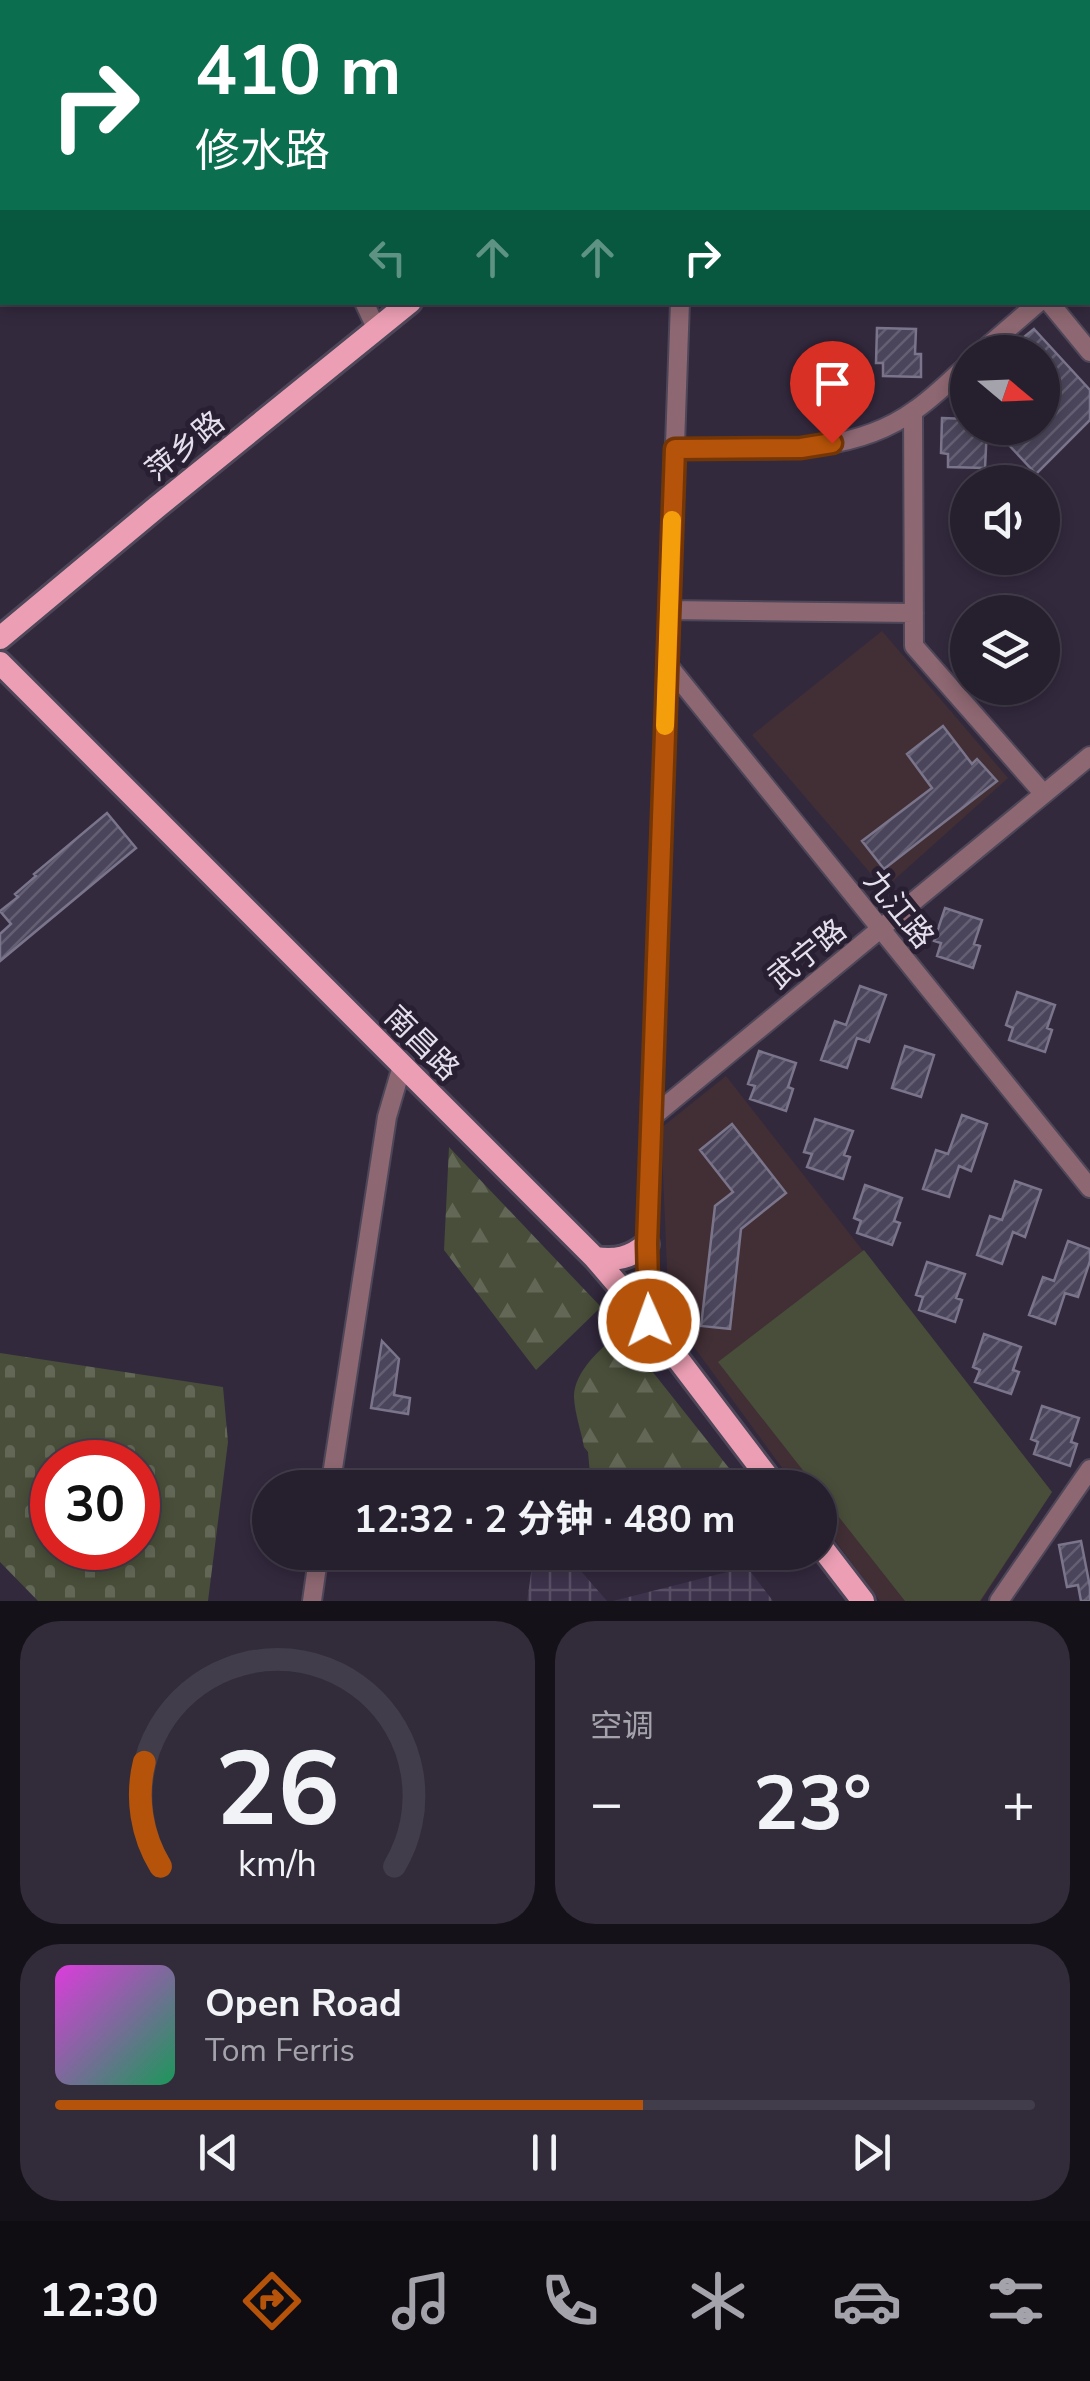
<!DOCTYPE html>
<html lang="zh">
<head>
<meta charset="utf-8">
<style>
	body { margin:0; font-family:"Nunito Sans","Noto Sans SC",sans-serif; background:#322c3a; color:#f1f3f6; height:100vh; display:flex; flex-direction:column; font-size:38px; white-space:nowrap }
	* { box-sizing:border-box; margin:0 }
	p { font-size:32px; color:#a4a2aa }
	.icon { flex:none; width:55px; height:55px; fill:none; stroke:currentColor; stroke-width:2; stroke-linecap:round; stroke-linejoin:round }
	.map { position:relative; height:1601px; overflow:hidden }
	.side { display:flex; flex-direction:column; gap:20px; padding:20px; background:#151119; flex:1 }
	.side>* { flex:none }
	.guide { position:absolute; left:0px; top:0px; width:1090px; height:305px; box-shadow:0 5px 15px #0003,0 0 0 2px #423d4a; background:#0b6e4f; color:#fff; overflow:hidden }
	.needle { width:65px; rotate:109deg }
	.buttons { position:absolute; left:950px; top:335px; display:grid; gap:20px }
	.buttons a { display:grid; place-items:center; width:110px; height:110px; border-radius:50%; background:#261f2e; box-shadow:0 5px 15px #0003,0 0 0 2px #423d4a; font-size:50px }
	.speed { position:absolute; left:30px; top:1440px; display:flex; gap:20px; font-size:50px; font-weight:700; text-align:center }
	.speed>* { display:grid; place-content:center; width:130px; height:130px; border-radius:50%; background:#261f2e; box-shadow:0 5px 15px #0003,0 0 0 2px #423d4a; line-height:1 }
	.speed .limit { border:15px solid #d22; background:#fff; color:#111 }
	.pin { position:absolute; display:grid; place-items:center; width:85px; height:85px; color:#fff; margin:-102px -42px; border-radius:50% 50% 50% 0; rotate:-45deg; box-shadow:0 0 10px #0007 }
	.pin .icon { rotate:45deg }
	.me { position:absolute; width:110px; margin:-55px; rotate:358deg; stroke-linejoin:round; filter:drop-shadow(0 0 8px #0008) }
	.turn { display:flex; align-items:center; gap:35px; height:210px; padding:0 30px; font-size:45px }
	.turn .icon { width:130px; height:130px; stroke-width:2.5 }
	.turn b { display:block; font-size:70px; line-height:85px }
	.lanes { display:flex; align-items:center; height:95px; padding:0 30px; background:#0003; justify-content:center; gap:50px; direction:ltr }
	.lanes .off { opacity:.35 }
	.big { font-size:75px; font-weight:700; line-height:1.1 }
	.side .widget { flex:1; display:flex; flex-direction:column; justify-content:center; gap:15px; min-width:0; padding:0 35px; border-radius:40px; background:#322c3a }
	.side .dial { align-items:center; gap:0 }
	.dial svg { height:260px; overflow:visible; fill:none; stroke:#423d4a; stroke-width:7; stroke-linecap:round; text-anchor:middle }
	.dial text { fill:#f1f3f6; stroke:none }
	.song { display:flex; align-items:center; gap:30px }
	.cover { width:120px; height:120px; border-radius:15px; background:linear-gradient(135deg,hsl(300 70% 55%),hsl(150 70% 35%)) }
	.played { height:10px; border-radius:5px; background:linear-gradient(90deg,#b45309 60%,#423d4a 60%) }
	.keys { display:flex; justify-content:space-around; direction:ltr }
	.heat { display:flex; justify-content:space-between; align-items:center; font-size:55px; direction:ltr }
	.side .tiles { flex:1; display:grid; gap:20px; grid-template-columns:1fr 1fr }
	.widget:last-child { grid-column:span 2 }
	.trip { position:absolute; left:252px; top:1470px; width:585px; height:100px; border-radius:50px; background:#261f2e; box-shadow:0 5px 15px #0003,0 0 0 2px #423d4a; font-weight:700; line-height:100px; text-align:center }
	.tab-bar { display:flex; height:160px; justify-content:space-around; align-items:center; background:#0f0c12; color:#a4a2aa }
	.tab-bar .icon { width:70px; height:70px }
	.tab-bar .current { color:#b45309 }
	.tab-bar b { font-size:45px; color:#f1f3f6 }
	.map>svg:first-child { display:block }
</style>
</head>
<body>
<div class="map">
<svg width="1090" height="1601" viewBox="0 0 1090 1601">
	<defs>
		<pattern id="industrial-grid" width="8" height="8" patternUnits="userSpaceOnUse" patternTransform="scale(2.5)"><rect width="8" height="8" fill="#3d334c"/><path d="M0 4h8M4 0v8" fill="none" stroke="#595066"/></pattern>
		<pattern id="forest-firs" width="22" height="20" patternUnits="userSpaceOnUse" patternTransform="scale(2.5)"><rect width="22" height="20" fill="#484e39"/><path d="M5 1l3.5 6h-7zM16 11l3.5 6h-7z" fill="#626756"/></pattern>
		<pattern id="cemetery-stones" width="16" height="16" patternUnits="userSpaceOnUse" patternTransform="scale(2.5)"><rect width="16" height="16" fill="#484e39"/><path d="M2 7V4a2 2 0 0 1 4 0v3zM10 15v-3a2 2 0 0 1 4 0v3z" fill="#626756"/></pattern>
		<pattern id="building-hatch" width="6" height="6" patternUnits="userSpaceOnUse" patternTransform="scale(2.5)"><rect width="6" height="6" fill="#4b455b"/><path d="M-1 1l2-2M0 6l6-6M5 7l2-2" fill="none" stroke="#655f73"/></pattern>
	</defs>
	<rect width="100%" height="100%" fill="#32293d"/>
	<path fill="url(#industrial-grid)" d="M534 1553H565L607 1601H527Z
		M747 1567 773 1601H613Z"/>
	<path fill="#422f36" d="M882 631 1008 778 884 889 752 735Z
		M726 1076 1052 1492 981 1601H880L820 1520V1488L796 1487 686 1336 668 1292 661 1128Z"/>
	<path fill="url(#forest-firs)" d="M449 1147 601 1307 536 1370 444 1250Z
		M621 1332 744 1487H613L611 1477 590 1475 588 1452 584 1447C581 1431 575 1414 574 1398 573 1372 602 1347 621 1332Z"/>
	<path fill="url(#cemetery-stones)" fill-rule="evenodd" d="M0 1353 223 1387 228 1442 208 1601H38L0 1562ZM52 1462H138V1548H52Z"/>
	<path fill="#484e39" d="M864 1250 1052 1492 980 1601H905L820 1493V1488L816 1487 718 1362Z"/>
	<path fill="url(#building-hatch)" stroke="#7b758c" stroke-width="2.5" d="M877 328 916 329 915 354H921V377L883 376V363H876Z
		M1034 329 1090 390V420L1036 474 993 428H1042V352H1005Z
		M801 365 840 366V391H845V414H807L808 400H800Z
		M942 418 968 419V428H987L985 468 948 467V454L941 453Z
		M943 726 972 764 977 759 997 781 884 869 862 841 932 788 907 754Z
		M107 813 136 848 0 961V934L11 924 0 911 18 897 15 894 36 876 34 874Z
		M945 908 982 920 974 944 980 946 973 968 937 956 941 943 934 941Z
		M860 986 886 995 869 1042 857 1038 847 1068 821 1060 835 1021 846 1025Z
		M1017 992 1055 1005 1047 1028 1052 1030 1045 1052 1009 1040 1013 1028 1006 1025Z
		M905 1046 934 1055 921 1097 892 1088Z
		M759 1051 796 1063 788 1087 793 1089 786 1111 750 1099 755 1086 748 1084Z
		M962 1115 987 1124 971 1171 959 1166 949 1197 923 1189 936 1150 948 1154Z
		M815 1119 853 1131 844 1155 850 1157 843 1179 807 1167 812 1154 804 1152Z
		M732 1124 786 1193 741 1229 730 1329 701 1326 715 1206 733 1192 700 1150Z
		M1015 1181 1041 1190 1025 1237 1013 1232 1002 1264 977 1255 990 1216 1002 1220Z
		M865 1185 902 1198 894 1221 900 1223 892 1245 857 1233 861 1221 854 1218Z
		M1068 1241 1090 1249V1261L1078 1297 1065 1293 1055 1324 1029 1315 1043 1277 1054 1281Z
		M927 1262 965 1274 956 1298 962 1300 955 1322 919 1310 923 1297 916 1295Z
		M984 1334 1021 1347 1013 1370 1019 1372 1011 1394 975 1382 980 1370 973 1367Z
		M382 1341 399 1359 394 1395 410 1398 408 1414 371 1408Z
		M1042 1406 1079 1418 1071 1442 1077 1444 1070 1466 1034 1454 1038 1442 1031 1439Z
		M1081 1541 1090 1587V1601H1081L1078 1585 1067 1587 1059 1545Z"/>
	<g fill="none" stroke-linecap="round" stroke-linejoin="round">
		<g stroke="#4e4659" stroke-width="22">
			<path id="minor" d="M229 0 230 2
				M798 0 800 2
				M871 0 873 2
				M0 10H2
				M1088 47H1090
				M1088 236H1090
				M1088 256 1090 254
				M364 302 377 330
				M1049 302 1090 352
				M981 352 1039 302
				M913 412 914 646 1043 793
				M675 449C754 448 847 460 915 410 934 397 950 380 968 365
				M669 610 914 613
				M667 664 1090 1188
				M651 1118 1090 756
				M649 1321 647 1244 680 302
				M330 1488 387 1117 402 1066
				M312 1601 319 1552
				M999 1601 1090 1469"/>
		</g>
		<g stroke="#4e4659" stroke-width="28">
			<path id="major" d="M776 2 779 0
				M0 638 157 507 410 302
				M0 663 595 1258 649 1321 776 1488
				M595 1258C616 1261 630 1258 647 1244
				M820 1545 863 1601"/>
		</g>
		<use href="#minor" stroke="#8d6771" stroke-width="18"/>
		<use href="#major" stroke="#ec9fb4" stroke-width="22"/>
	</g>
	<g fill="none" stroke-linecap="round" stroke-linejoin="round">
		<g stroke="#753606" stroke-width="25">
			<path id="route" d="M649 1321 647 1244 675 449 801 448 832 443"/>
		</g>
		<use href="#route" stroke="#b45309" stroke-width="18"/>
		<path stroke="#f59e0b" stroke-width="18" d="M665 726 672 520"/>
	</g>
	<g text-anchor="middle" stroke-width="10" stroke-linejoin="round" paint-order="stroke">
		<g font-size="30" fill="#e4dfec" stroke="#281f32">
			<text transform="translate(185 446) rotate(-39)" y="10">萍乡路</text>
			<text transform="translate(899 909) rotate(51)" y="10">九江路</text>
			<text transform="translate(807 954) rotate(-39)" y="10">武宁路</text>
			<text transform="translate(422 1043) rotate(45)" y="10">南昌路</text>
		</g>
	</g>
</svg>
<div class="buttons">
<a><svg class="needle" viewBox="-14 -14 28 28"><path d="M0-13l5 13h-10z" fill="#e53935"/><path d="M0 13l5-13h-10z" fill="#a4a2aa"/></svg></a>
<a><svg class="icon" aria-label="sound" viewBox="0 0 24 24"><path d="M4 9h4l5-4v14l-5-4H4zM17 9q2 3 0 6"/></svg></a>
<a><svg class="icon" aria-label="layers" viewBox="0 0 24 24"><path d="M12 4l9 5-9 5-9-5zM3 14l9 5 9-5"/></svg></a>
</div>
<div class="speed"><div class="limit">30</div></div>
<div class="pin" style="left:832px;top:443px;background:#d93025"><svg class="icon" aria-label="arrive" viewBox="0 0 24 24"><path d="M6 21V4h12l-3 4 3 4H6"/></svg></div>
<svg class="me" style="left:649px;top:1321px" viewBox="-20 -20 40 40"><circle r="17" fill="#b45309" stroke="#fff" stroke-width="3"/><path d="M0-11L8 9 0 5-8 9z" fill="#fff"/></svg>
<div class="trip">12:32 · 2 分钟 · 480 m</div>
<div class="guide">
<div class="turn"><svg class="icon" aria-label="right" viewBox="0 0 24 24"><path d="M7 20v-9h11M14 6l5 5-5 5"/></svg><div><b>410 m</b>修水路</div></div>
<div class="lanes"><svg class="icon off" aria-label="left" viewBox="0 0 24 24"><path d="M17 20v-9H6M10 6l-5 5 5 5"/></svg><svg class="icon off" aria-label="ahead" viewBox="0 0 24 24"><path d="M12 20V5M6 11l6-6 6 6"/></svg><svg class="icon off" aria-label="ahead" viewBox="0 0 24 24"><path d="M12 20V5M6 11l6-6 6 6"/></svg><svg class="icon" aria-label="right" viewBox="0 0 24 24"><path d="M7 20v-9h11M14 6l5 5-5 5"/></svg></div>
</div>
</div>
<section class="side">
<div class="tiles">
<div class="widget dial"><svg viewBox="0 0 100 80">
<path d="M14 69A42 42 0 1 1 86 69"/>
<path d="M14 69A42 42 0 0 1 9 37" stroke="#b45309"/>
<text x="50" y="56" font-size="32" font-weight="700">26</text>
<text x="50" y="72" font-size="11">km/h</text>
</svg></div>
<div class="widget"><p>空调</p>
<div class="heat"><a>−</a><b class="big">23°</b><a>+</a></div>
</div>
<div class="widget">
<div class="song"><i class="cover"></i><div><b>Open Road</b><p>Tom Ferris</p></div></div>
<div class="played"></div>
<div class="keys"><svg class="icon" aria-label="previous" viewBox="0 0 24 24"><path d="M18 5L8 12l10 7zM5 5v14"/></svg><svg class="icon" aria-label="pause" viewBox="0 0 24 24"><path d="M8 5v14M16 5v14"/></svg><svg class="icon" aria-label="next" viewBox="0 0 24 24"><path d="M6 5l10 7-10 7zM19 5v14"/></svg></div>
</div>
</div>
</section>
<nav class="tab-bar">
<b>12:30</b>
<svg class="icon current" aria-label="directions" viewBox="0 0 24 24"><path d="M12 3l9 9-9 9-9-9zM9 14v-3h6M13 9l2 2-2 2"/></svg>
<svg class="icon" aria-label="music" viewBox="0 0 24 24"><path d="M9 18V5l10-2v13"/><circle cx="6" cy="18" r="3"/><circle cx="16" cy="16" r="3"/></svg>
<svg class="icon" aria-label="phone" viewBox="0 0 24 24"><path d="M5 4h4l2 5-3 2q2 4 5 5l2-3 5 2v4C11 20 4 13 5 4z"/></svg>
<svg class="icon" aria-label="climate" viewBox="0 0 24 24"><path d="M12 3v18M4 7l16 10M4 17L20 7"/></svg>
<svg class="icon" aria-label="car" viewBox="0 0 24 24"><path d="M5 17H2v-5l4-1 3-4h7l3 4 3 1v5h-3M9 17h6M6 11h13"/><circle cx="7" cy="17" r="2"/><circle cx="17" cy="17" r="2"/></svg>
<svg class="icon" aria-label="filters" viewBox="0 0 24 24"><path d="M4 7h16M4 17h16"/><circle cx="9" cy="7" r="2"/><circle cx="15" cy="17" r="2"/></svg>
</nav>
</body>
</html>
